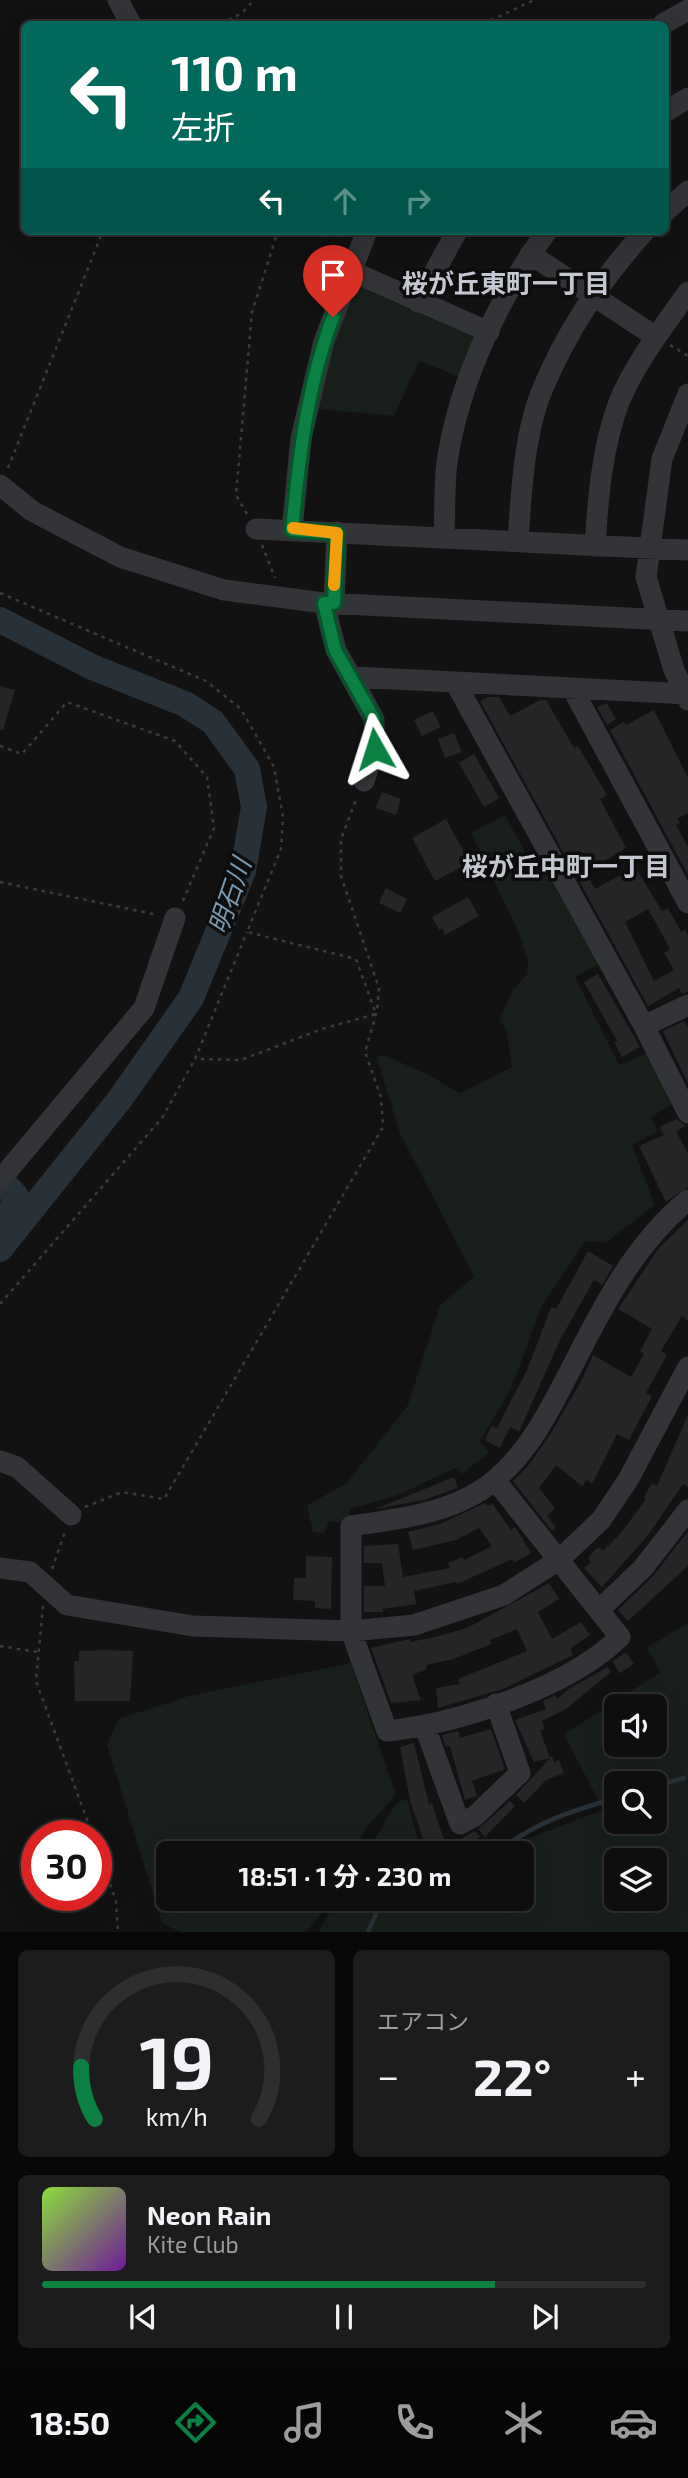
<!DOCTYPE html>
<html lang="ja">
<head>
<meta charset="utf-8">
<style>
	body { margin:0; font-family:"Exo 2","Noto Sans JP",sans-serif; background:#1c1c1c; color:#f1f3f6; height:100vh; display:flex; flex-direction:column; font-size:26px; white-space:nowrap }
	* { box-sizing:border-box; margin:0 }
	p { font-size:23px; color:#9b9c9e }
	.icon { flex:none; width:38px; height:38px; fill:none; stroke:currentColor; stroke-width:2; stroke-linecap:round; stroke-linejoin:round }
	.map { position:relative; height:1932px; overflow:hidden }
	.details { display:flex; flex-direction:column; gap:18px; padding:18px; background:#080808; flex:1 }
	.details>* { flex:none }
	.banner { position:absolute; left:21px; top:21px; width:648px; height:214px; border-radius:10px; box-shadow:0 7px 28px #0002,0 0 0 2px #2e2e2e; background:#00695c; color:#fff; overflow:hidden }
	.tools { position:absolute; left:604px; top:1694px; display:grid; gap:14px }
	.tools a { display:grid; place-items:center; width:63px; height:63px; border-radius:10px; background:#0e0e0e; box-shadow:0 7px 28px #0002,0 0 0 2px #2e2e2e; font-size:35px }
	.speed { position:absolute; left:21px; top:1820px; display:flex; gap:14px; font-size:35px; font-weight:700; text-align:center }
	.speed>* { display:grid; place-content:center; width:91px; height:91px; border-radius:50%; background:#0e0e0e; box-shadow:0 7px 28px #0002,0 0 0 2px #2e2e2e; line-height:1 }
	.speed .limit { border:10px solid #d22; background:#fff; color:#111 }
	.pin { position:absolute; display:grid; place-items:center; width:60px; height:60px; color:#fff; margin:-72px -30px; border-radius:50% 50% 50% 0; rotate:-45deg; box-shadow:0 0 7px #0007 }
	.pin .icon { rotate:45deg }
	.me { position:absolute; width:77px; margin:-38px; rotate:354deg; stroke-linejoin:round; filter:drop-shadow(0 0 5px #0008) }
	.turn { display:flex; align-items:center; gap:24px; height:147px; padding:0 35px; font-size:32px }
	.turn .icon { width:91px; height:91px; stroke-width:2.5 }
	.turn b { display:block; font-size:49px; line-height:60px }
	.lanes { display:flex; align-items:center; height:66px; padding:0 35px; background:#0003; justify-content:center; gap:35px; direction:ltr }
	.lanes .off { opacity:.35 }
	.big { font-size:52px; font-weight:700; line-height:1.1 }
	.details .widget { flex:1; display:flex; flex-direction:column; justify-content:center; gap:10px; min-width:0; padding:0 24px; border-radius:10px; background:#1c1c1c }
	.details .dial { align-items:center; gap:0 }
	.dial svg { height:182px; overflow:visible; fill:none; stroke:#2e2e2e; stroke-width:7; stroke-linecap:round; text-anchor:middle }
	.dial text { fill:#f1f3f6; stroke:none }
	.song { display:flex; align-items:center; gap:21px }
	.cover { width:84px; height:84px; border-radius:10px; background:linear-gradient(135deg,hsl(90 70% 55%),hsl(280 70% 35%)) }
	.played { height:7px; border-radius:4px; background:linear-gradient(90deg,#0b8043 75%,#2e2e2e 75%) }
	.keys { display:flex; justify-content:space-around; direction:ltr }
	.heat { display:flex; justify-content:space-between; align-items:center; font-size:38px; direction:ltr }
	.details .tiles { flex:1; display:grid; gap:18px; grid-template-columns:1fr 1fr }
	.widget:last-child { grid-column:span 2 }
	.trip { position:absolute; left:156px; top:1841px; width:378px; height:70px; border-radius:10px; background:#0e0e0e; box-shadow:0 7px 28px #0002,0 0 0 2px #2e2e2e; font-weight:700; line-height:70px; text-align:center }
	.tab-bar { display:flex; height:112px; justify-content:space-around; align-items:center; background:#060606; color:#9b9c9e }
	.tab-bar .icon { width:49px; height:49px }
	.tab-bar .on { color:#0b8043 }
	.tab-bar b { font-size:32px; color:#f1f3f6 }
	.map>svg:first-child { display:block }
</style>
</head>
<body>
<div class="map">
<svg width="688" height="1932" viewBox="0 0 688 1932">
	<rect width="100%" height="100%" fill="#121213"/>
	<path fill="#181e19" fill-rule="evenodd" d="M351 271 489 332 468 380 419 361 394 416 308 408Z
		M505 815 531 863 542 859 599 964 575 977 619 1065 648 1053 673 1104 651 1117 657 1132 632 1145 655 1205 605 1243 586 1241 542 1305 511 1389 480 1441 489 1453 462 1474 455 1468 398 1495 350 1509 348 1524 329 1521 324 1534 313 1532 307 1505 346 1484 408 1405 440 1305 474 1277 399 1131 377 1058 383 1055 425 1073 460 1093 512 1067 506 1029 499 1020 513 990 527 974 528 961 519 933 471 833Z
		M688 1623V1932H318L338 1899H522V1853H503L515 1843 603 1810 564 1734 661 1672 646 1648ZM616 1706H654V1745H616ZM616 1783H654V1822H616ZM616 1860H654V1899H616Z
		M351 1663 396 1795 365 1829 354 1853H168V1899H333L306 1932H180L162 1923 107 1745 118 1719 189 1696Z
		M407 1799 421 1853H366L397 1802Z"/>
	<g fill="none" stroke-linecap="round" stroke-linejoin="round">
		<path stroke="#283137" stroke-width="4.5" d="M654 1786 684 1778
			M496 1853C536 1822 568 1812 616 1798
			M368 1932 379 1907 406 1899"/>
		<path stroke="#283137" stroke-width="26" d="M0 620 92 667 185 704 213 722 247 769 254 807 243 871 191 998 120 1099 0 1249
			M0 1180 15 1195 7 1236"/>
	</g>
	<path fill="#252527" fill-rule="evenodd" d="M0 686 15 690 3 730H0Z
		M488 697H499L510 716 540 700H546L574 748 578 746 607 795 600 799 626 848 586 872 595 889 635 867 662 911 668 908 681 932 685 930 688 936V992L682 994 679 988 648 1006 480 701ZM648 909 670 949 664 953 674 970 654 981 625 922Z
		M607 703 616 719 607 725 597 707Z
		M654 710 688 778V813L677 819 680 823 676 825 688 847V875L610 730 624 722 626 725Z
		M433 711 441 727 422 736 414 720Z
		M454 733 462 752 445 758 438 739Z
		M474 754 499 798 484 807 459 763Z
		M382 792 401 799 396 815 376 808Z
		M446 819 470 863 435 881 412 838Z
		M386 888 407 899 400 913 379 903Z
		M468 897 479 916 445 935 442 928 439 930 432 917Z
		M598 974 640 1047 622 1057 614 1042 617 1041 584 982Z
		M684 1021 688 1028V1084L663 1031Z
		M676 1119 686 1126 676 1131 688 1154V1187L666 1202 639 1146 664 1135 660 1127Z
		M688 1220V1321L682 1316 661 1351 667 1355 646 1393 652 1396 629 1440 617 1434 592 1484 587 1480 582 1486 556 1465 539 1488 555 1508 547 1516 556 1528 552 1531 513 1481 528 1466 551 1433 582 1380 593 1355 631 1377 644 1354 640 1351 652 1329 618 1309 659 1248Z
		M588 1251 613 1266 602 1285 594 1280 560 1340 519 1432 510 1427 500 1448 485 1440 492 1426 497 1428 528 1368 551 1307 556 1309Z
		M688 1415V1487L683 1484 649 1534 602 1587 584 1568 591 1562 588 1558 598 1547 603 1551 620 1534 646 1499 644 1497 652 1483 657 1486Z
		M454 1477 458 1488 424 1500 375 1509Z
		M485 1503 490 1506 492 1503 511 1530 515 1527 531 1553 514 1563 512 1559 457 1584 456 1582 414 1591 416 1604 383 1609V1612H364V1586H385L382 1563H364V1546L398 1544 403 1577 450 1568 448 1563 463 1557 464 1560 492 1546 479 1528 456 1540 413 1550 408 1532 440 1524Z
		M688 1531V1566L628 1621 618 1610 653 1576Z
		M306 1556 332 1557 331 1609 315 1608V1601L293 1600 294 1578H306Z
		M549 1583 559 1599 538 1612 552 1639 581 1622 590 1635 570 1649 573 1655 503 1689 438 1708 436 1688 460 1684 458 1679 527 1651 517 1629 490 1640 492 1644 453 1659 426 1665 427 1669 412 1675 421 1700 391 1703 371 1648 410 1639V1642L435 1637 467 1628Z
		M105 1650 133 1651 130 1701H75L74 1661H79V1651Z
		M626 1652 634 1664 619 1673 613 1661Z
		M608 1667 611 1672 566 1709 542 1721 545 1729 540 1730 550 1758 534 1762 515 1720 546 1709 543 1701 555 1695 557 1699 570 1688Z
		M491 1729 505 1769 472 1781 477 1796 465 1800 450 1746 446 1747 442 1735 458 1731 460 1738Z
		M414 1743 429 1804 432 1803 448 1853H428L410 1800 400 1747Z
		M552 1756 554 1762 559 1760 564 1773 546 1780 524 1803 516 1795Z
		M510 1801 515 1806 485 1837 478 1829Z
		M474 1831 480 1836 469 1848 460 1840Z"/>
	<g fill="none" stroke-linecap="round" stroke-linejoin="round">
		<path stroke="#393b3f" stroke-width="2.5" stroke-dasharray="3.5 5" stroke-linecap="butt" d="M221 24 242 13 254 0
			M483 24 534 0
			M670 345 688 356
			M8 468 103 231
			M247 514 236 495 252 312 278 231
			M262 545 275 578
			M0 593 206 681 241 709 274 767 283 817 281 849 247 932 356 959 376 1014 322 1029 241 1060 195 1059
			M0 746 22 754 67 702 175 741 207 777 214 828 182 903
			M0 882 158 915
			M0 1304 162 1118 195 1059 247 932
			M85 1507 122 1492 164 1499 383 1127 381 1097 365 1052 377 1011 379 988 341 876V839L357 797
			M52 1569 65 1532
			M43 1606 36 1681 93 1836
			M0 1646 38 1652
			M96 1844 116 1901 118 1932"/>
		<path stroke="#333438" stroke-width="21" d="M118 0 131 24
			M663 24 688 10
			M665 112 688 98
			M665 212 688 191
			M530 254 656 337
			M351 271 489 332
			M418 302 457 231
			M688 394 662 459 646 577 674 670 688 700
			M0 485 32 511 120 557 224 590 324 603 688 621
			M256 529 688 550
			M292 530 301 438 324 341 367 231
			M444 538C445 513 444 487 447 462 459 381 499 297 547 231
			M518 542C521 495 524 432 543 388 567 331 603 277 645 231
			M595 546C598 498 602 447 619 402 635 363 664 326 688 292
			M324 603 336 650 374 719 375 749 364 781
			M334 603 337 532
			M353 677 455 682 644 1026 688 1113
			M455 682 688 694
			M572 688 688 903
			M644 1026 688 1005
			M0 1180 144 1008 175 918
			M0 1461 17 1467 71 1515
			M495 1480 620 1637C568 1688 459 1723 387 1731L351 1631V1526C399 1519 457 1513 496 1479 532 1448 551 1407 573 1365 603 1306 635 1243 688 1200
			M0 1568 30 1572 67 1605 193 1626 351 1631 414 1625 504 1595 560 1559 601 1520 628 1480 688 1367
			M599 1610 643 1568 688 1510
			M425 1727 460 1824 475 1816 520 1773 496 1704"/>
	</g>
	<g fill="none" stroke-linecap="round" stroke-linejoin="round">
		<g stroke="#07532c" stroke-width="18">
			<path id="route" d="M333 317C307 386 299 458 292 530L337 533 334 603H324L335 650 374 719 375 749"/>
		</g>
		<use href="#route" stroke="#0b8043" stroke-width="12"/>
		<path stroke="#f59e0b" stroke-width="12" d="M293 528 337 533 334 585"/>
	</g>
	<g text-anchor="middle" stroke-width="7" stroke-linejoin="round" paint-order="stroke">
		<g font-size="26" font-weight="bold" fill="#c4c7d0" stroke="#0d0d0e">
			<text x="506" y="293">桜が丘東町一丁目</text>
			<text x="566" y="876">桜が丘中町一丁目</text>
		</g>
		<g font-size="26" font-style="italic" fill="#7998b0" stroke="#0d0d0e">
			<text transform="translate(230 896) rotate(-71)" y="9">明石川</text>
		</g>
	</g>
</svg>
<div class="tools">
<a><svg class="icon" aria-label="sound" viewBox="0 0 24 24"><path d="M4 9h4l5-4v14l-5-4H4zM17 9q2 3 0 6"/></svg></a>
<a><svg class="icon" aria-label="search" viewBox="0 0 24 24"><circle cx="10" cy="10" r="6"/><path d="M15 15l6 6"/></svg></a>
<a><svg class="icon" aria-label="layers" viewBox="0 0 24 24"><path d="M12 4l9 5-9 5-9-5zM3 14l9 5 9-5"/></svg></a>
</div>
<div class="speed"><div class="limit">30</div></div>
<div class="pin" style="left:333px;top:317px;background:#d93025"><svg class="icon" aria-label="arrive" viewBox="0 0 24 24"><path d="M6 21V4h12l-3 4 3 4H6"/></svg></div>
<svg class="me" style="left:375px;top:749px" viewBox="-20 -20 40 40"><path d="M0-17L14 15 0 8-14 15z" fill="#0b8043" stroke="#fff" stroke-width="4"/></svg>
<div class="trip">18:51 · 1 分 · 230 m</div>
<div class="banner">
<div class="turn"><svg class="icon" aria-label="left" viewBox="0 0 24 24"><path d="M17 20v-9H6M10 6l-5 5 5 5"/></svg><div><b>110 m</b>左折</div></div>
<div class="lanes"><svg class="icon" aria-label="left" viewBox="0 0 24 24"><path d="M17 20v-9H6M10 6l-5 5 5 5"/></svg><svg class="icon off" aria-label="ahead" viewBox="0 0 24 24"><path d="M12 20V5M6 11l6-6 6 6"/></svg><svg class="icon off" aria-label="right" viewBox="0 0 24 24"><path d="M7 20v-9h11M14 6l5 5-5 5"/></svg></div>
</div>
</div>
<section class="details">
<div class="tiles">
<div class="widget dial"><svg viewBox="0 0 100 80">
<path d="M14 69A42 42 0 1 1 86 69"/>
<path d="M14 69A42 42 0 0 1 8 46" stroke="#0b8043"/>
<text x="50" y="56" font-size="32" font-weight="700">19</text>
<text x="50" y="72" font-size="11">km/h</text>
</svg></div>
<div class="widget"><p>エアコン</p>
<div class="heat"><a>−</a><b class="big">22°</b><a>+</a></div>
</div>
<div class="widget">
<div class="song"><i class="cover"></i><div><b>Neon Rain</b><p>Kite Club</p></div></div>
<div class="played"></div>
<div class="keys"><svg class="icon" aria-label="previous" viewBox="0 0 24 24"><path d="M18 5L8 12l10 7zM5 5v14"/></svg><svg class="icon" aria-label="pause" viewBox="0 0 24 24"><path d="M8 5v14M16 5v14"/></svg><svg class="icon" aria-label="next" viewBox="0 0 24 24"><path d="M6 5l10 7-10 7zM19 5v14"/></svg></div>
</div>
</div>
</section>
<nav class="tab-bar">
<b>18:50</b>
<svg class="icon on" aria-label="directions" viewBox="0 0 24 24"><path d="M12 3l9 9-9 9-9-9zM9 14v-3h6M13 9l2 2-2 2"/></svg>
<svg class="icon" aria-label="music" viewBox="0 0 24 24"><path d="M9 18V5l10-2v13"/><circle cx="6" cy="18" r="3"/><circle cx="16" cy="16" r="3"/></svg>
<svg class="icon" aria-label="phone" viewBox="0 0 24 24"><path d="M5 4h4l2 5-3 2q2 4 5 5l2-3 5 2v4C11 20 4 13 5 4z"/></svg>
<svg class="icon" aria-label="climate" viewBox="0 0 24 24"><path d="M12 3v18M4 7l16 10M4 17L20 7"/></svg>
<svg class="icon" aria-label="car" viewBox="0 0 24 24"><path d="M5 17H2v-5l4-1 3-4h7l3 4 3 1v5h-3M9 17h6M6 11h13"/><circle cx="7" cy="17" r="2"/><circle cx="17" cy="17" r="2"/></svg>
</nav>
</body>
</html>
